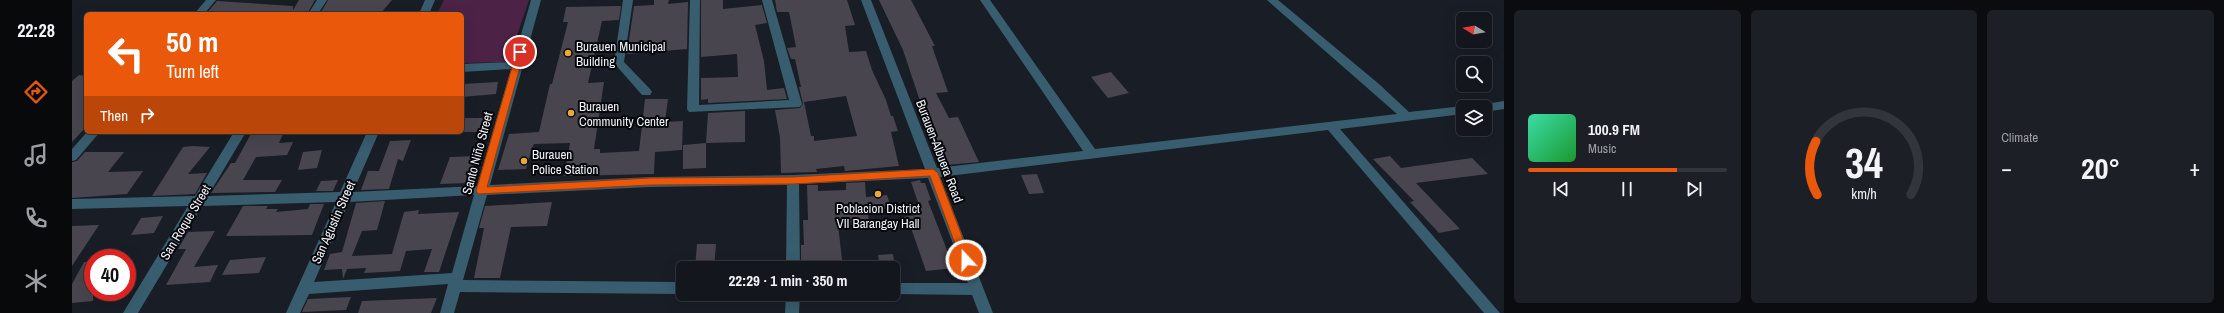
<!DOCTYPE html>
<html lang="en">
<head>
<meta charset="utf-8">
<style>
	body { margin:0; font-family:"Archivo Narrow",sans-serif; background:#1c1f25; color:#f1f3f6; height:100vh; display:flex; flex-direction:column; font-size:15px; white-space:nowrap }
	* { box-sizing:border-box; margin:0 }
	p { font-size:13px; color:#9d9fa3 }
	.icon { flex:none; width:22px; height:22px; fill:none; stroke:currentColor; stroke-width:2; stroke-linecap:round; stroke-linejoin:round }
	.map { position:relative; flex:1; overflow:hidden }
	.details { display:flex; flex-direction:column; gap:10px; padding:10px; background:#0a0c0f; width:720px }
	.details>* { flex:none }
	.banner { position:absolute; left:12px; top:12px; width:380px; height:122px; border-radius:6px; box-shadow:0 4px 16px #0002,0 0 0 1px #32353b; background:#ea580c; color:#fff; overflow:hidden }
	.needle { width:26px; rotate:281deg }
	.buttons { position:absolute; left:1384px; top:12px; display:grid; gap:8px }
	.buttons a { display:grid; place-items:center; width:36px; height:36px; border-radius:6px; background:#13161c; box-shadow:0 4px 16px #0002,0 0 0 1px #32353b; font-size:20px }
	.speed { position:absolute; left:12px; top:249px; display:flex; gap:8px; font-size:20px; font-weight:700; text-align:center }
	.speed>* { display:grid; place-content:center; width:52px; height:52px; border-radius:50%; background:#13161c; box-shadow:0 4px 16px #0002,0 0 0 1px #32353b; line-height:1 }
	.speed .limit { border:6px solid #d22; background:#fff; color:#111 }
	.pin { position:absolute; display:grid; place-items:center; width:34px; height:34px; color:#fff; margin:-17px; border:2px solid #fff; border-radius:50%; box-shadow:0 1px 4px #0007 }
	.me { position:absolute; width:44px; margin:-22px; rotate:339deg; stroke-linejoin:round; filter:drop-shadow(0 0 3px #0008) }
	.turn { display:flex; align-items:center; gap:14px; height:84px; padding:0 16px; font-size:18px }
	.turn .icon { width:52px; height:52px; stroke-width:2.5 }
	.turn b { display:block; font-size:28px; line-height:34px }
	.then { display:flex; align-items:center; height:38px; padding:0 16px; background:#0003; gap:8px; font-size:15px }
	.big { font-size:30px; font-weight:700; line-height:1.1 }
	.details .widget { flex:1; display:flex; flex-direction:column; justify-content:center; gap:6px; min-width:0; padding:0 14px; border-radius:6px; background:#1c1f25 }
	.details .dial { align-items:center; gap:0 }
	.dial svg { height:104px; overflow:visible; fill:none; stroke:#32353b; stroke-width:7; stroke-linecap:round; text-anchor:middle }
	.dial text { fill:#f1f3f6; stroke:none }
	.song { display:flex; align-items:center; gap:12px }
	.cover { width:48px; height:48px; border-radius:6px; background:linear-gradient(135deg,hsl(160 70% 55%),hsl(130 70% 35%)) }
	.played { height:4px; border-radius:2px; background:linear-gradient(90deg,#ea580c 75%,#32353b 75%) }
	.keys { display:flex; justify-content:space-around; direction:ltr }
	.heat { display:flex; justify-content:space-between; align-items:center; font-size:22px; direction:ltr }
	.details .tiles { flex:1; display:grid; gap:10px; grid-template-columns:repeat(3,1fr) }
	.trip { position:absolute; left:604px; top:261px; width:224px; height:40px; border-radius:6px; background:#13161c; box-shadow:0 4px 16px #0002,0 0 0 1px #32353b; font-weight:700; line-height:40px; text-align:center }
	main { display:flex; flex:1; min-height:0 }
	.menu { display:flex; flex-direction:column; width:72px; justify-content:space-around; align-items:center; background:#08090b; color:#9d9fa3 }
	.menu .icon { width:28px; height:28px }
	.menu .current { color:#ea580c }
	.menu b { font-size:18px; color:#f1f3f6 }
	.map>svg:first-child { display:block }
</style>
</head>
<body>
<main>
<nav class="menu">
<b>22:28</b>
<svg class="icon current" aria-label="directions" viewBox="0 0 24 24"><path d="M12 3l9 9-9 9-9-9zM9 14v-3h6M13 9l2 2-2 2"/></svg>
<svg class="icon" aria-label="music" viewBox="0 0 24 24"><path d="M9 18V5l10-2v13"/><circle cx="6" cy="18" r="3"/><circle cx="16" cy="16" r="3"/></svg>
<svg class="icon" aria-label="phone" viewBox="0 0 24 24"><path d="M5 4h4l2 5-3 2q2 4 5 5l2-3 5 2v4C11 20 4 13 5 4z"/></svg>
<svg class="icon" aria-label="climate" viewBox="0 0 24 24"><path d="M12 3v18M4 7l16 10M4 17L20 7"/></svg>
</nav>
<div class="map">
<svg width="1432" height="313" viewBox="0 0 1432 313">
	<rect width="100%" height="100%" fill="#191d25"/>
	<path fill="#4c2246" d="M372 0H457L436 62 390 63V14H365Z"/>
	<path fill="#48454f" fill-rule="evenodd" d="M227 0H243L235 14H134L145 1 221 6V10Z
		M256 0H320L308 14 269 11 268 14H248Z
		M582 0H597L596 4 616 2 615 49 555 54 562 6 582 5Z
		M629 0H651V9L690 5 695 23 683 25 692 61 695 90 712 88 715 99 636 103V99L629 100V78L666 77 665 54 629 57Z
		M703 0H775L783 25 773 26 777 52 794 51 800 70 814 100 819 116H821L826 131 819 132 827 166 773 171 772 166 744 169 745 172 709 173 708 138 703 110 728 108 731 104 727 87H729L723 59H719L715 48 724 47 717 12H705ZM774 96 785 136 742 141V136H739L732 102Z
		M807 0H839L863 46H860L876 92 864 93 877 118 886 117 907 162 874 165 855 116H850L843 101H848L831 50Z
		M549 6 547 20 530 21 516 83 532 82 522 149H528V153L567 151 573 99H596L593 122 611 121 610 150 583 152 582 174 492 176 498 143 462 144 460 148 454 169 426 170 437 134 467 132 478 84H480L496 22H491L494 7Z
		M1039 72 1057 93 1036 98 1019 77Z
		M7 75 14 76V127L0 142V81Z
		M426 82 424 94 390 97V84Z
		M673 111V142L634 143 636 113Z
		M390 118H415L410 132H390Z
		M180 132H212L207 143 221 142 215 155 184 157 171 180H210L203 192 139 193 159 163H163Z
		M339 140 331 161 326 159 317 189 289 190 296 171H307L318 141Z
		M634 143V168L611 169V145Z
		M121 146 138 147 116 174 135 173 123 194 80 196 111 147Z
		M250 150 245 168 226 170 231 152Z
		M13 152H52L36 172 71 171 55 194 0 198V162L5 161Z
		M405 156 396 183 368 184 378 157Z
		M1318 156 1329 168 1400 158 1416 174 1344 183 1388 229 1367 233 1338 202 1342 201 1301 159Z
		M965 174 972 193 957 194 949 175Z
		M266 180 261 191H244L249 181Z
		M848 180 849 183H853L859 200 856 201 882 268 854 271 839 228H835L831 217 850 214 839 182Z
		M793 182 794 197 815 195 819 208 796 211 797 225H766L771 268H729V245H732L731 220H736L735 185H746V191L774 190V183Z
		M313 201 305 230 290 231 280 256 320 254 332 212 347 210 346 214 387 212 367 272H352L360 249 334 251 328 271 292 273 294 268 275 269 271 279 270 269 252 270 258 254 270 252 284 203Z
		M480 202 475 226 439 227 428 278H402L412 228H407L413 206Z
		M238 204H252L240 235 154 236 171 206H196L194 209H206L204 212 236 209Z
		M91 216 82 233 59 235 69 218Z
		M27 225 0 266V226Z
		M143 231 122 267 146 265 138 282 94 285 114 249H106L116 232Z
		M625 244H644L642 268H623Z
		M821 254 823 268H808L806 255Z
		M194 257 187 273 150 275 158 260Z
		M12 262H21V301L0 303V284Z
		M279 297 274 310 230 312 236 299Z
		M365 298 359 313H286L290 301Z"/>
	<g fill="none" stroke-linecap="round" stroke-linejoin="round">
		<path fill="#385d6e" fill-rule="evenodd" d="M134 0H144L132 14H122Z
			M245 0H255L246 14H236Z
			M353 0H363L357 14H347Z
			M459 0H469L418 185 578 177 721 175 853 169 789 0H799L865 168 1011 151 908 0H918L1023 149 1325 114 1195 0H1206L1307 84 1337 112 1391 106 1394 107H1391V114L1268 129 1428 313H1412L1256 130 868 177 921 313H907L900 295 819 294H821V283H896L856 178 727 184 728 268H714L715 185 578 187 415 195 391 280 611 282V294L388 292 382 313H368L376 284 237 294 228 313H214L264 202 130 206 66 313H51L116 206 0 209V199L123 196 162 132H174L136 196 268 192 295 132H307L281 192 405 186 439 69 390 72V64L441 62ZM402 195 380 273 242 282 277 202Z
			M551 0H561L552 62 578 89 580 92 578 95H570L542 63Z
			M618 0H628L627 105 717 100 690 0H700L730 104 728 107 617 112 615 109Z
			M1432 101V109L1413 112V107H1408L1413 104Z
			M15 132H28L4 160 0 161V149Z
			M714 294H728L727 313H713Z"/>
	</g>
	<path fill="#ea580c" stroke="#983908" d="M445 50 452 52 415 187 578 178 721 177 861 169 866 173 899 260 894 264 889 260 858 176 721 184 578 185 406 194 404 191Z"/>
	<g fill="#eba939" stroke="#06070a" stroke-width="1.5">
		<circle cx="496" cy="53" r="4"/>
		<circle cx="499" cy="113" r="4"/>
		<circle cx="452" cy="161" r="4"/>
		<circle cx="806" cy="194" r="4"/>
	</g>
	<g text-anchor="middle" stroke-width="4" stroke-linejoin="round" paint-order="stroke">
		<g font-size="13" fill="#f0f3f9" stroke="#06070a" text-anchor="start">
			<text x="504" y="51">Burauen Municipal<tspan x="504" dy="15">Building</tspan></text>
			<text x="507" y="111">Burauen<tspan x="507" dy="15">Community Center</tspan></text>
			<text x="460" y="159">Burauen<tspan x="460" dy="15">Police Station</tspan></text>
			<text x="806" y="213" text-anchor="middle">Poblacion District<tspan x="806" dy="15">VII Barangay Hall</tspan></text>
		</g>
		<g font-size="13" fill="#f0f3f9" stroke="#06070a">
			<text transform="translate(868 151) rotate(69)" y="5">Burauen-Albuera Road</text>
			<text transform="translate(405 153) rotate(-75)" y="5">Santo Niño Street</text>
			<text transform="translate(113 222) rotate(-59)" y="5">San Roque Street</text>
			<text transform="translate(261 222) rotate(-66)" y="5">San Agustin Street</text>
		</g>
	</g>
</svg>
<div class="buttons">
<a><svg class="needle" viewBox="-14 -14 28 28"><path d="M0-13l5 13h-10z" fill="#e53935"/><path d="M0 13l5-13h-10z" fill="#9d9fa3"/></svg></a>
<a><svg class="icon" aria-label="search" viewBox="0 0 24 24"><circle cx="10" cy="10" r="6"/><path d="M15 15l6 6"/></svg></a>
<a><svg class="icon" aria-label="layers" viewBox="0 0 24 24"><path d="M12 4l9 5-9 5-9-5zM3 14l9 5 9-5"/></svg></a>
</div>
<div class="speed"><div class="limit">40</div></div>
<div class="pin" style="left:448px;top:52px;background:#d93025"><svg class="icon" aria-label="arrive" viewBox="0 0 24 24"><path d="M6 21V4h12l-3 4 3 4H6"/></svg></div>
<svg class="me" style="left:894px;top:260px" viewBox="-20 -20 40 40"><circle r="17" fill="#ea580c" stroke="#fff" stroke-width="3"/><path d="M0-11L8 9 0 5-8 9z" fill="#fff"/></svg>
<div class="trip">22:29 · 1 min · 350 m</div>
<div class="banner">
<div class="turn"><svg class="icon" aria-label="left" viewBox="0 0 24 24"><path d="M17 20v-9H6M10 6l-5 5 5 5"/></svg><div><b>50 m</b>Turn left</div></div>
<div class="then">Then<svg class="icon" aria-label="right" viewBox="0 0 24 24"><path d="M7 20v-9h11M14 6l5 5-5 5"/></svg></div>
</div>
</div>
<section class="details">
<div class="tiles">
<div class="widget">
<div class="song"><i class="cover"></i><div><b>100.9 FM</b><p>Music</p></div></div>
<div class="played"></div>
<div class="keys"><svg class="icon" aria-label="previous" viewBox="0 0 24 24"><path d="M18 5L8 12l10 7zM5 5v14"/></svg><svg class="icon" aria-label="pause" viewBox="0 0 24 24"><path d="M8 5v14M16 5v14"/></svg><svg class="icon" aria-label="next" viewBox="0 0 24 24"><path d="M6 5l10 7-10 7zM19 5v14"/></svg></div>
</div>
<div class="widget dial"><svg viewBox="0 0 100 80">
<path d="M14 69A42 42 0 1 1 86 69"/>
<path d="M14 69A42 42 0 0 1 13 28" stroke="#ea580c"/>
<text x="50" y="56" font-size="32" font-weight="700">34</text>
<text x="50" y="72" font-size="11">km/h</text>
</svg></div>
<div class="widget"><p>Climate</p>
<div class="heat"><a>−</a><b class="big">20°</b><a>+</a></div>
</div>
</div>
</section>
</main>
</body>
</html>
